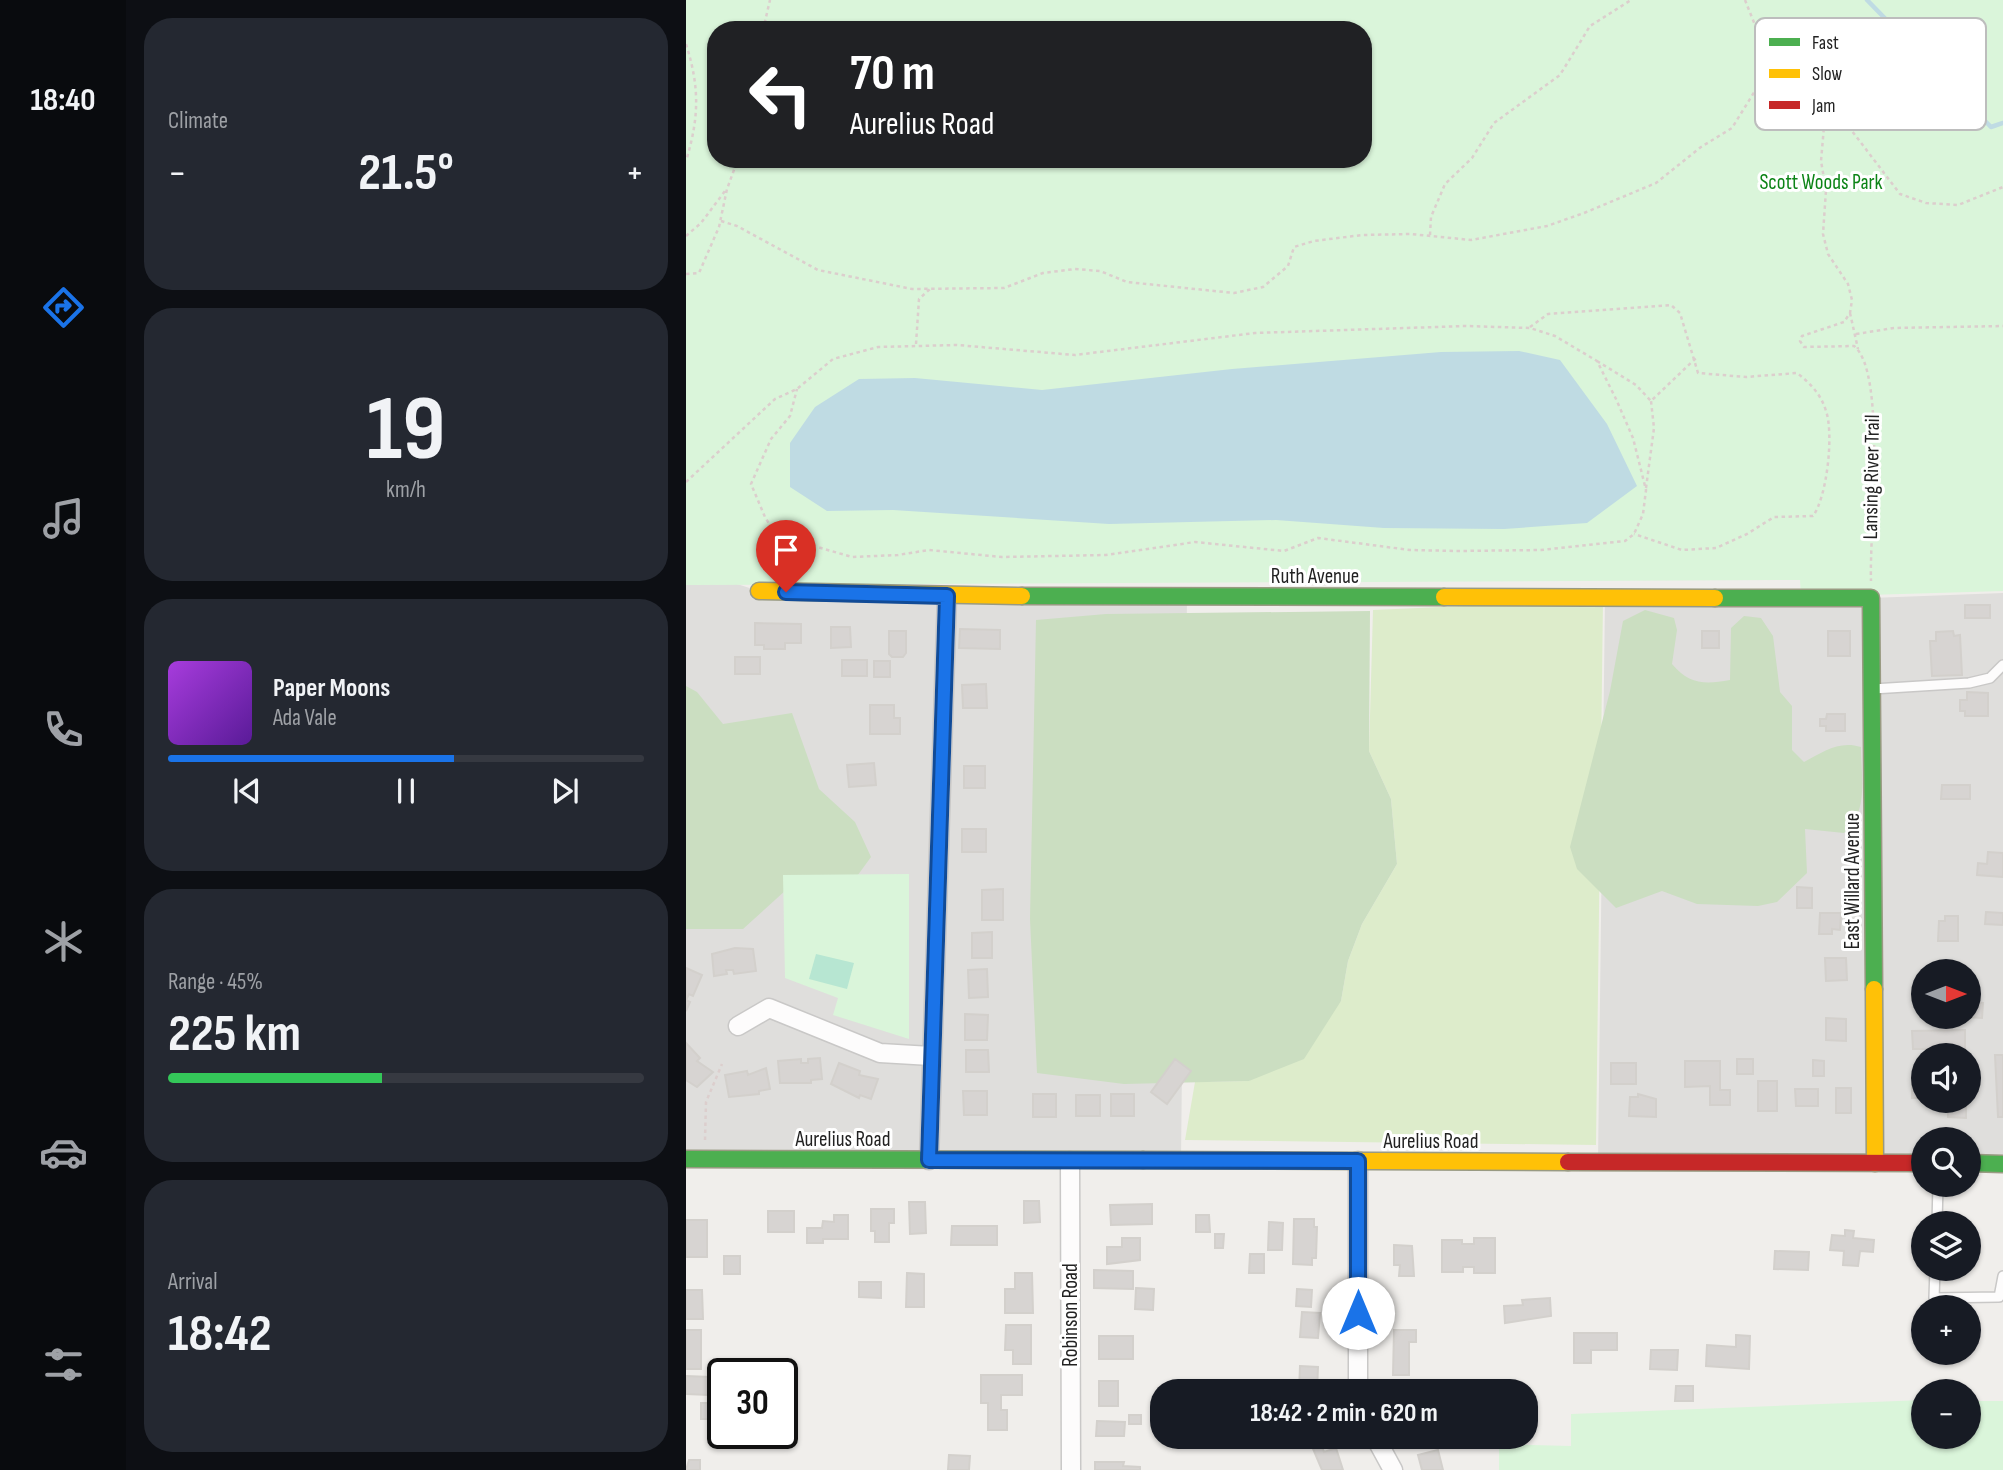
<!DOCTYPE html>
<html lang="en">
<head>
<meta charset="utf-8">
<style>
	body { margin:0; font-family:"Sofia Sans Condensed",sans-serif; background:#242831; color:#f1f3f6; height:100vh; display:flex; flex-direction:column; font-size:26px; white-space:nowrap }
	* { box-sizing:border-box; margin:0 }
	p { font-size:23px; color:#9ea1a6 }
	.icon { flex:none; width:38px; height:38px; fill:none; stroke:currentColor; stroke-width:2; stroke-linecap:round; stroke-linejoin:round }
	.map { position:relative; flex:1; overflow:hidden }
	.side { display:flex; flex-direction:column; gap:18px; padding:18px; background:#0d0f14; width:560px }
	.side>* { flex:none }
	.hud { position:absolute; left:21px; top:21px; width:665px; height:147px; border-radius:28px; box-shadow:0 2px 5px #0004; background:#202124; color:#fff; overflow:hidden }
	.needle { width:46px; rotate:90deg }
	.tools { position:absolute; left:1225px; top:959px; display:grid; gap:14px }
	.tools a { display:grid; place-items:center; width:70px; height:70px; border-radius:50%; background:#171b24; box-shadow:0 2px 5px #0004; font-size:35px }
	.speed { position:absolute; left:21px; top:1358px; display:flex; gap:14px; font-size:35px; font-weight:700; text-align:center }
	.speed>* { display:grid; place-content:center; width:91px; height:91px; border-radius:50%; background:#171b24; box-shadow:0 2px 5px #0004; line-height:1 }
	.speed .limit { border:4px solid #111; border-radius:10px; background:#fff; color:#111 }
	.pin { position:absolute; display:grid; place-items:center; width:60px; height:60px; color:#fff; margin:-72px -30px; border-radius:50% 50% 50% 0; rotate:-45deg; box-shadow:0 0 7px #0007 }
	.pin .icon { rotate:45deg }
	.me { position:absolute; width:77px; margin:-38px; rotate:0deg; stroke-linejoin:round; filter:drop-shadow(0 0 5px #0008) }
	.turn { display:flex; align-items:center; gap:24px; height:147px; padding:0 28px; font-size:32px }
	.turn .icon { width:91px; height:91px; stroke-width:2.5 }
	.turn b { display:block; font-size:49px; line-height:60px }
	.big { font-size:52px; font-weight:700; line-height:1.1 }
	.side .tile { flex:1; display:flex; flex-direction:column; justify-content:center; gap:10px; min-width:0; padding:0 24px; border-radius:28px; background:#242831 }
	.side .dial { align-items:center; gap:0 }
	.dial b { font-size:91px; line-height:1 }
	.song { display:flex; align-items:center; gap:21px }
	.cover { width:84px; height:84px; border-radius:10px; background:linear-gradient(135deg,hsl(280 70% 55%),hsl(270 70% 35%)) }
	.played { height:7px; border-radius:4px; background:linear-gradient(90deg,#1a73e8 60%,#363941 60%) }
	.keys { display:flex; justify-content:space-around; direction:ltr }
	.heat { display:flex; justify-content:space-between; align-items:center; font-size:38px; direction:ltr }
	.charge { height:10px; border-radius:5px; background:linear-gradient(90deg,#34c759 45%,#363941 0) }
	.trip { position:absolute; left:464px; top:1379px; width:388px; height:70px; border-radius:28px; background:#171b24; box-shadow:0 2px 5px #0004; font-weight:700; line-height:70px; text-align:center }
	main { display:flex; flex:1; min-height:0 }
	.menu { display:flex; flex-direction:column; width:126px; justify-content:space-around; align-items:center; background:#090b0e; color:#9ea1a6 }
	.menu .icon { width:49px; height:49px }
	.menu .on { color:#1a73e8 }
	.menu b { font-size:32px; color:#f1f3f6 }
	.map>svg:first-child { display:block }
</style>
</head>
<body>
<main>
<nav class="menu">
<b>18:40</b>
<svg class="icon on" aria-label="directions" viewBox="0 0 24 24"><path d="M12 3l9 9-9 9-9-9zM9 14v-3h6M13 9l2 2-2 2"/></svg>
<svg class="icon" aria-label="music" viewBox="0 0 24 24"><path d="M9 18V5l10-2v13"/><circle cx="6" cy="18" r="3"/><circle cx="16" cy="16" r="3"/></svg>
<svg class="icon" aria-label="phone" viewBox="0 0 24 24"><path d="M5 4h4l2 5-3 2q2 4 5 5l2-3 5 2v4C11 20 4 13 5 4z"/></svg>
<svg class="icon" aria-label="climate" viewBox="0 0 24 24"><path d="M12 3v18M4 7l16 10M4 17L20 7"/></svg>
<svg class="icon" aria-label="car" viewBox="0 0 24 24"><path d="M5 17H2v-5l4-1 3-4h7l3 4 3 1v5h-3M9 17h6M6 11h13"/><circle cx="7" cy="17" r="2"/><circle cx="17" cy="17" r="2"/></svg>
<svg class="icon" aria-label="filters" viewBox="0 0 24 24"><path d="M4 7h16M4 17h16"/><circle cx="9" cy="7" r="2"/><circle cx="15" cy="17" r="2"/></svg>
</nav>
<section class="side">
<div class="tile"><p>Climate</p>
<div class="heat"><a>−</a><b class="big">21.5°</b><a>+</a></div>
</div>
<div class="tile dial"><b>19</b><p>km/h</p></div>
<div class="tile">
<div class="song"><i class="cover"></i><div><b>Paper Moons</b><p>Ada Vale</p></div></div>
<div class="played"></div>
<div class="keys"><svg class="icon" aria-label="previous" viewBox="0 0 24 24"><path d="M18 5L8 12l10 7zM5 5v14"/></svg><svg class="icon" aria-label="pause" viewBox="0 0 24 24"><path d="M8 5v14M16 5v14"/></svg><svg class="icon" aria-label="next" viewBox="0 0 24 24"><path d="M6 5l10 7-10 7zM19 5v14"/></svg></div>
</div>
<div class="tile"><p>Range · 45%</p><b class="big">225 km</b><div class="charge"></div></div>
<div class="tile"><p>Arrival</p><b class="big">18:42</b></div>
</section>
<div class="map">
<svg width="1317" height="1470" viewBox="0 0 1317 1470">
	<rect width="100%" height="100%" fill="#f0eeeb"/>
	<path fill="#dfdedc" fill-rule="evenodd" d="M51 584 73 591 501 597 495 1161 0 1160V585Z
		M1317 593V1164L1283 1163V1139H1237V1163L912 1162 919 597 1185 598ZM1237 971H1283V1017H1237ZM1237 1055H1283V1101H1237Z"/>
	<path fill="#ddeccb" d="M917 600 910 1145 499 1140 509 1082 563 1081 655 1001 662 961 676 924 711 864 705 799 683 751 687 610Z"/>
	<path fill="#cbdec1" d="M959 610 988 618 991 630 986 664C1003 684 1018 685 1044 680L1045 628 1058 616 1075 618 1087 636 1094 692 1106 706V750L1118 762C1137 752 1153 740 1175 747 1175 777 1183 813 1158 833L1119 829 1121 873 1091 902 1072 906 1011 904 976 891 930 908 891 869 884 847 924 691 937 621Z
		M684 611 683 751 705 799 711 864 676 924 662 961 655 1001 618 1059 563 1081 438 1084 351 1073 344 919 350 620 420 614Z
		M0 686 11 692 37 724 106 713 133 789 169 822 185 857 161 890H100L57 929H0Z"/>
	<path fill="#daf5da" fill-rule="evenodd" d="M0 0H1317V591L1115 597 1114 580 0 585ZM30 30H677V159H30Z
		M223 874V1039L147 1015 152 998 99 978 97 875Z
		M1237 1400V1437H1283V1401H1317V1470H813V1444L885 1446V1414Z"/>
	<path fill="#b7e6d2" d="M130 954 168 963 161 989 123 979Z"/>
	<path fill="#bfdbe3" d="M833 351 874 360 921 424 951 486 901 523 818 529 698 528 590 520 423 524 207 510 141 511 104 487V443L129 407 173 379 229 378 356 390 546 369 755 352Z"/>
	<g fill="none" stroke-linecap="round" stroke-linejoin="round">
		<path stroke="#bfdbe3" stroke-width="4.5" d="M1181 0 1305 127 1317 123"/>
	</g>
	<path fill="#d7d4d2" stroke="#d3d0cc" stroke-width="2" d="M1279 605H1304V618H1279Z
		M69 623 115 624V643H99V649H78V645H69Z
		M145 627H164L165 647 145 648Z
		M274 629 314 630V649L273 648Z
		M203 631H220V653L217 657H206L203 654Z
		M1016 631H1033V648H1016Z
		M1142 631H1164V656H1142Z
		M1267 631 1268 636 1274 635 1276 675 1246 676 1244 641H1250V632Z
		M49 657H74V674H49Z
		M156 660H181V676H156Z
		M188 661H204V677H188Z
		M300 684 301 708H277L276 685Z
		M1281 692 1302 693V716H1279V711H1274V700H1281Z
		M184 705H208V718H214V734H184Z
		M1141 714H1159V731H1140V726H1134V719H1140Z
		M188 763 190 785 163 787 161 765Z
		M278 766H299V788H278Z
		M1256 785H1284V799H1255Z
		M276 829H300V852H276Z
		M1302 852 1317 853V877L1291 875 1292 863 1301 864Z
		M1111 887 1126 888V908H1111Z
		M317 889V920H296V890Z
		M1300 912 1317 913V925L1299 924Z
		M1134 913H1155L1154 930 1146 929V934H1133Z
		M1259 916H1272V941H1252L1253 921H1259Z
		M306 932V958H286V933Z
		M49 948 67 949 70 971 48 974 47 970H40L41 974 28 976 26 954Z
		M1139 958H1160L1161 980 1140 981Z
		M0 968 16 975 7 996 3 994 0 1000 4 1002 0 1011Z
		M301 969 302 997 283 998 282 970Z
		M1283 1002 1297 1003 1296 1018 1280 1017Z
		M279 1014 302 1015 301 1040H279Z
		M1140 1018 1160 1019V1041L1140 1040Z
		M1279 1030V1055H1261V1049H1227L1226 1031Z
		M0 1043 14 1058 11 1061 27 1072 11 1087 0 1080Z
		M280 1050H302L303 1072H280Z
		M1309 1055H1317V1117H1312Z
		M134 1058 136 1079 125 1080V1083H94L92 1061 115 1059V1063H122V1059Z
		M489 1059 505 1071 481 1104 465 1092Z
		M1051 1059H1067V1074H1051Z
		M1127 1060 1138 1061V1076H1127Z
		M999 1061H1034V1090H1044V1105H1024V1086L999 1087Z
		M153 1063 174 1071 173 1075 192 1079 185 1099 174 1095 173 1098 145 1084Z
		M925 1063H950V1084H925Z
		M80 1068 84 1089 73 1091V1094L43 1097 39 1075 61 1071 62 1075Z
		M1072 1081H1091V1111H1072Z
		M1226 1081H1237V1098H1226Z
		M1150 1088H1165V1113H1150Z
		M1109 1089H1132V1106H1110Z
		M277 1091H301V1115H278Z
		M347 1094H370V1117H347Z
		M425 1094H448V1116H425Z
		M952 1094 970 1099V1117L943 1116 944 1097H952Z
		M390 1095H414V1116H390Z
		M1262 1101H1280V1118L1262 1117Z
		M338 1201H353L354 1222 338 1223Z
		M223 1202H239L240 1233 224 1234Z
		M466 1204V1224L425 1225 424 1205Z
		M185 1209H208V1223H203V1242H189V1231H185Z
		M82 1211H108V1232H82Z
		M148 1215H162V1239H137V1243H121V1228H136L137 1221 148 1222Z
		M510 1215H523L524 1232H510Z
		M608 1219H628V1227H631L630 1258H626V1265L607 1264Z
		M0 1220H21V1257H0Z
		M583 1222 597 1223 596 1250H582Z
		M266 1226H311V1245H265Z
		M1159 1230 1168 1231 1167 1238 1188 1240 1187 1252 1174 1251 1172 1266 1157 1265 1158 1251 1144 1250 1146 1235 1159 1236Z
		M529 1234H538L537 1248H529Z
		M436 1238H454V1260L421 1264V1247H436Z
		M788 1238H809V1273H788V1267H777V1272H756V1240H776V1244H788Z
		M708 1245 726 1246 728 1276H713L714 1265H708Z
		M1089 1251 1123 1252 1122 1270 1088 1269Z
		M564 1254H578V1273H563Z
		M38 1256H54V1274H38Z
		M408 1270 447 1271V1289L408 1288Z
		M221 1273 238 1274V1307H220Z
		M329 1273H346L347 1313H319V1289H329Z
		M173 1282H195V1298L173 1297Z
		M450 1288 468 1289 467 1310 449 1309Z
		M611 1289 626 1290 625 1307 610 1306Z
		M0 1290H16L17 1319H0Z
		M864 1298 865 1316 819 1323 818 1306 837 1305 836 1300Z
		M616 1312 634 1313 632 1338 614 1337Z
		M320 1325H345V1364H327V1350H319Z
		M0 1330H15V1369H0Z
		M708 1330H730V1342H723V1375H707Z
		M888 1333H931V1350H905V1363H888Z
		M1050 1335 1064 1336 1063 1369 1020 1366 1021 1345 1050 1347Z
		M413 1336H447V1359H413Z
		M965 1350H992L991 1370 964 1369Z
		M614 1366 632 1367 631 1391H613Z
		M295 1375H336V1395H315V1410H321V1430H302V1403H295Z
		M0 1376 24 1377 23 1395 0 1394Z
		M413 1381H432V1406H413Z
		M990 1386H1007V1401H989Z
		M15 1403H31V1419H15Z
		M443 1415H455V1424H443Z
		M411 1421 439 1422 438 1436H410Z
		M622 1437H639L640 1442 635 1444 638 1452 650 1448 657 1470H636Z
		M752 1450 757 1470H736L732 1455Z
		M263 1455 284 1456 283 1470H262Z
		M3 1460H14V1470H0Z
		M409 1462H438L437 1466 454 1467V1470H409Z"/>
	<g fill="none" stroke-linecap="round" stroke-linejoin="round">
		<g stroke="#c9c8c7" stroke-width="12">
			<path id="lane" d="M1187 689 1283 683 1304 678 1317 665
				M1251 1223 1252 1185
				M1249 1269 1248 1298 1313 1297 1317 1276"/>
		</g>
		<g stroke="#c9c8c7" stroke-width="21">
			<path id="street" d="M52 1026 83 1008 194 1053 245 1056
				M243 1160 261 596
				M384 1161 385 1470
				M672 1161V1391
				M689 1437 707 1470"/>
		</g>
		<g stroke="#999a82" stroke-width="19">
			<path id="fast" d="M336 596 758 597
				M1029 598H1185L1188 989
				M0 1159 457 1160
				M1283 1163 1317 1164"/>
		</g>
		<g stroke="#999a82" stroke-width="19">
			<path id="slow" d="M73 591 336 596
				M758 597 1029 598
				M1188 989 1189 1163
				M457 1160 882 1162"/>
		</g>
		<g stroke="#999a82" stroke-width="19">
			<path id="jam" d="M882 1162 1237 1163"/>
		</g>
		<path stroke="#dccecd" stroke-width="2.5" stroke-dasharray="3.5 3.5" stroke-linecap="butt" d="M1059 0 1069 25 1080 73 1104 88 1120 104 1163 127 1214 194 1240 203 1272 205 1317 187
			M77 30 84 0
			M0 44C14 88 13 118 0 161
			M1139 115 1135 161 1140 190 1137 234 1142 254 1162 284 1166 300 1164 313 1158 322 1116 336 1114 341 1118 347 1168 346C1201 372 1183 536 1185 581
			M35 221 51 226 132 270 226 289 318 288 357 273 389 269 414 271 441 282 548 293 577 287 602 266 608 247 628 241 676 235 725 234 785 240 861 226 898 213 970 183 1015 147 1046 128 1080 73
			M744 235 745 217 759 184 786 158 808 123 874 75 904 26 945 0
			M0 236 15 223 39 191
			M0 274 13 273 33 227 41 189 52 159
			M1164 313 1172 349
			M844 327 862 314 985 305 994 313 1012 373 1060 377 1111 373C1124 383 1135 394 1140 411 1148 434 1141 497 1127 516L1088 517 1061 534 1030 548 996 550 948 534
			M1170 334 1208 328 1317 326
			M230 344 233 299 244 289
			M911 361 950 385 965 401 1010 358
			M0 482 89 399 111 389 147 359 192 347 271 345 389 355 569 333 780 326 844 328 869 336 911 361 930 399 947 438 960 490 957 514 948 534 939 541 855 550 772 551 724 550 632 538 598 551 509 542 420 555 316 557 243 550 212 555 166 557 90 535 79 517 65 484 85 439 104 416 111 389
			M960 488 968 428 965 401
			M19 1140 20 1102 36 1064"/>
		<use href="#lane" stroke="#fdfcfc" stroke-width="9"/>
		<use href="#street" stroke="#fdfcfc" stroke-width="18"/>
		<use href="#fast" stroke="#4caf50" stroke-width="16"/>
		<use href="#slow" stroke="#ffc107" stroke-width="16"/>
		<use href="#jam" stroke="#c62828" stroke-width="16"/>
	</g>
	<g fill="none" stroke-linecap="round" stroke-linejoin="round">
		<g stroke="#114b97" stroke-width="18">
			<path id="route" d="M100 592 261 596 243 1160 672 1161V1313"/>
		</g>
		<use href="#route" stroke="#1a73e8" stroke-width="12"/>
	</g>
	<g text-anchor="middle" stroke-width="6" stroke-linejoin="round" paint-order="stroke">
		<g font-size="21" fill="#0c8416" stroke="#fff">
			<text x="1135" y="189">Scott Woods Park</text>
		</g>
		<g font-size="21" fill="#222" stroke="#fff">
			<text transform="translate(1185 477) rotate(-89)" y="7">Lansing River Trail</text>
			<text x="629" y="583">Ruth Avenue</text>
			<text transform="translate(1166 881) rotate(-90)" y="7">East Willard Avenue</text>
			<text x="157" y="1146">Aurelius Road</text>
			<text x="745" y="1148">Aurelius Road</text>
			<text transform="translate(384 1315) rotate(-90)" y="7">Robinson Road</text>
		</g>
	</g>
	<rect x="1069" y="18" width="231" height="112" rx="10" fill="#fff" stroke="#bdbdbd" stroke-width="2"/>
	<rect x="1083" y="38" width="31" height="8" fill="#4caf50"/>
	<rect x="1083" y="69" width="31" height="9" fill="#ffc107"/>
	<rect x="1083" y="101" width="31" height="8" fill="#c62828"/>
	<g font-size="19" fill="#222">
		<text x="1126" y="49">Fast</text>
		<text x="1126" y="80">Slow</text>
		<text x="1126" y="112">Jam</text>
	</g>
</svg>
<div class="tools">
<a><svg class="needle" viewBox="-14 -14 28 28"><path d="M0-13l5 13h-10z" fill="#e53935"/><path d="M0 13l5-13h-10z" fill="#9ea1a6"/></svg></a>
<a><svg class="icon" aria-label="sound" viewBox="0 0 24 24"><path d="M4 9h4l5-4v14l-5-4H4zM17 9q2 3 0 6"/></svg></a>
<a><svg class="icon" aria-label="search" viewBox="0 0 24 24"><circle cx="10" cy="10" r="6"/><path d="M15 15l6 6"/></svg></a>
<a><svg class="icon" aria-label="layers" viewBox="0 0 24 24"><path d="M12 4l9 5-9 5-9-5zM3 14l9 5 9-5"/></svg></a>
<a>+</a>
<a>−</a>
</div>
<div class="speed"><div class="limit">30</div></div>
<div class="pin" style="left:100px;top:592px;background:#d93025"><svg class="icon" aria-label="arrive" viewBox="0 0 24 24"><path d="M6 21V4h12l-3 4 3 4H6"/></svg></div>
<svg class="me" style="left:672px;top:1313px" viewBox="-20 -20 40 40"><circle r="19" fill="#fff"/><path d="M0-13L10 11 0 6-10 11z" fill="#1a73e8"/></svg>
<div class="trip">18:42 · 2 min · 620 m</div>
<div class="hud">
<div class="turn"><svg class="icon" aria-label="left" viewBox="0 0 24 24"><path d="M17 20v-9H6M10 6l-5 5 5 5"/></svg><div><b>70 m</b>Aurelius Road</div></div>
</div>
</div>
</main>
</body>
</html>
